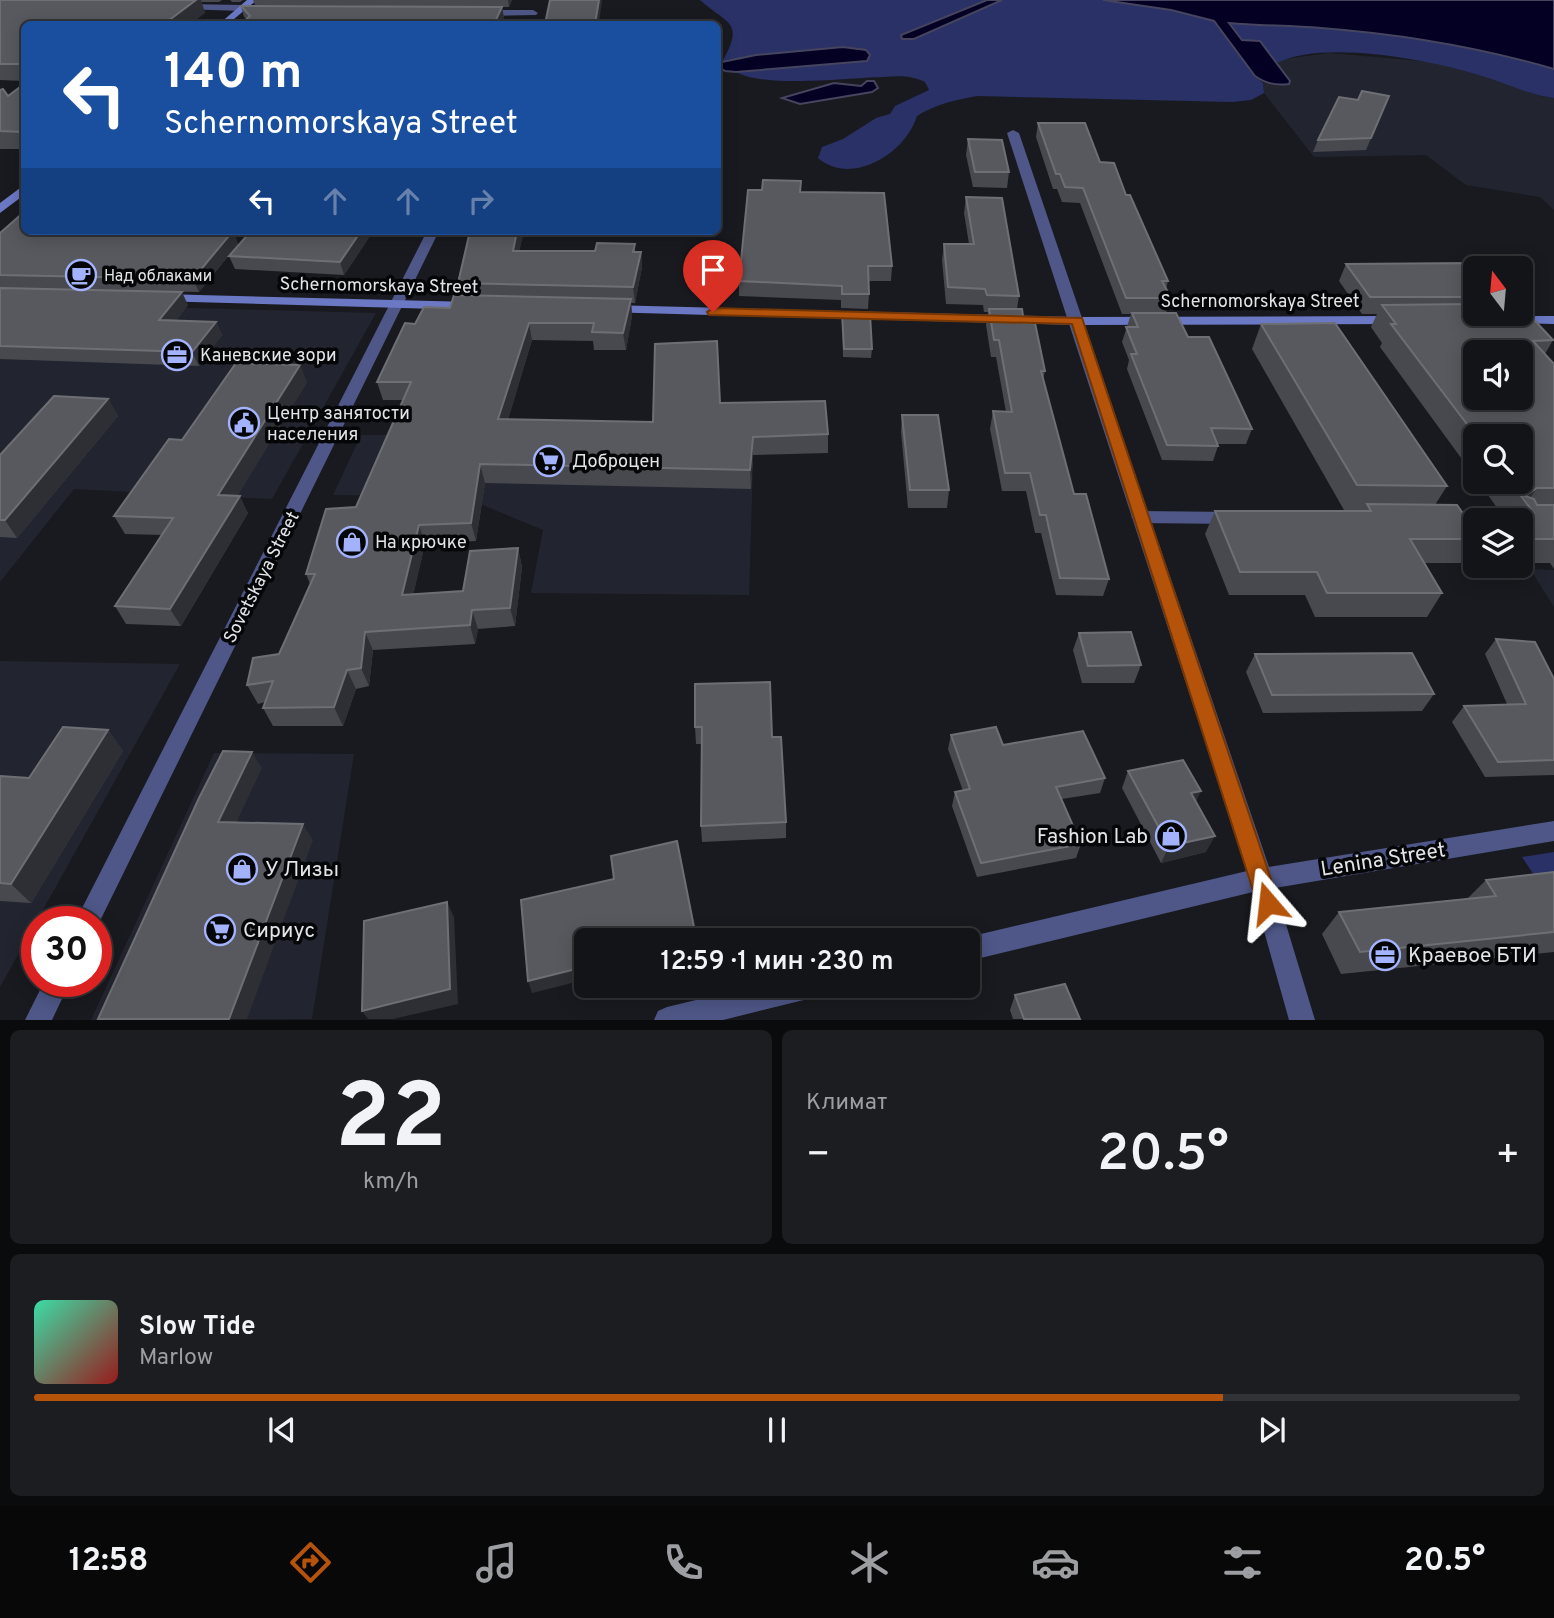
<!DOCTYPE html>
<html lang="ru">
<head>
<meta charset="utf-8">
<style>
	body { margin:0; font-family:Overpass,sans-serif; background:#1c1d20; color:#f1f3f6; height:100vh; display:flex; flex-direction:column; font-size:26px; white-space:nowrap }
	* { box-sizing:border-box; margin:0 }
	p { font-size:23px; color:#9d9ea1 }
	.icon { flex:none; width:38px; height:38px; fill:none; stroke:currentColor; stroke-width:2; stroke-linecap:round; stroke-linejoin:round }
	.map { position:relative; height:1020px; overflow:hidden }
	.drawer { display:flex; flex-direction:column; gap:10px; padding:10px; background:#0a0b0d; flex:1 }
	.drawer>* { flex:none }
	.hud { position:absolute; left:21px; top:21px; width:700px; height:214px; border-radius:10px; box-shadow:0 4px 18px #0003,0 0 0 2px #323336; background:#1a4fa0; color:#fff; overflow:hidden }
	.needle { width:46px; rotate:344deg }
	.tools { position:absolute; left:1463px; top:256px; display:grid; gap:14px }
	.tools a { display:grid; place-items:center; width:70px; height:70px; border-radius:10px; background:#131417; box-shadow:0 4px 18px #0003,0 0 0 2px #323336; font-size:35px }
	.speed { position:absolute; left:21px; top:906px; display:flex; gap:14px; font-size:35px; font-weight:700; text-align:center }
	.speed>* { display:grid; place-content:center; width:91px; height:91px; border-radius:50%; background:#131417; box-shadow:0 4px 18px #0003,0 0 0 2px #323336; line-height:1 }
	.speed .limit { border:10px solid #d22; background:#fff; color:#111 }
	.pin { position:absolute; display:grid; place-items:center; width:60px; height:60px; color:#fff; margin:-72px -30px; border-radius:50% 50% 50% 0; rotate:-45deg; box-shadow:0 0 7px #0007 }
	.pin .icon { rotate:45deg }
	.me { position:absolute; width:77px; margin:-38px; rotate:343deg; stroke-linejoin:round; filter:drop-shadow(0 0 5px #0008) }
	.turn { display:flex; align-items:center; gap:24px; height:147px; padding:0 28px; font-size:32px }
	.turn .icon { width:91px; height:91px; stroke-width:2.5 }
	.turn b { display:block; font-size:49px; line-height:60px }
	.lanes { display:flex; align-items:center; height:66px; padding:0 28px; background:#0003; justify-content:center; gap:35px; direction:ltr }
	.lanes .off { opacity:.35 }
	.big { font-size:52px; font-weight:600; line-height:1.1 }
	.drawer .tile { flex:1; display:flex; flex-direction:column; justify-content:center; gap:10px; min-width:0; padding:0 24px; border-radius:10px; background:#1c1d20 }
	.drawer .dial { align-items:center; gap:0 }
	.dial b { font-size:91px; line-height:1 }
	.song { display:flex; align-items:center; gap:21px }
	.cover { width:84px; height:84px; border-radius:10px; background:linear-gradient(135deg,hsl(160 70% 55%),hsl(0 70% 35%)) }
	.played { height:7px; border-radius:4px; background:linear-gradient(90deg,#b45309 80%,#323336 80%) }
	.keys { display:flex; justify-content:space-around; direction:ltr }
	.heat { display:flex; justify-content:space-between; align-items:center; font-size:38px; direction:ltr }
	.drawer .tiles { flex:1; display:grid; gap:10px; grid-template-columns:1fr 1fr }
	.tile:last-child { grid-column:span 2 }
	.trip { position:absolute; left:574px; top:928px; width:406px; height:70px; border-radius:10px; background:#131417; box-shadow:0 4px 18px #0003,0 0 0 2px #323336; font-weight:600; line-height:70px; text-align:center }
	.menu { display:flex; height:112px; justify-content:space-around; align-items:center; background:#080809; color:#9d9ea1 }
	.menu .icon { width:49px; height:49px }
	.menu .current { color:#b45309 }
	.menu b { font-size:32px; color:#f1f3f6 }
	.map>svg:first-child { display:block }
</style>
</head>
<body>
<div class="map">
<svg width="1554" height="1020" viewBox="0 0 1554 1020">
	<rect width="100%" height="100%" fill="#191a1f"/>
	<path fill="#22252f" d="M1329 53 1432 62 1482 75 1540 96 1554 98V210L1540 197 1466 185 1426 155 1314 157 1264 93 1263 83 1278 86 1290 80 1277 63 1284 59Z
		M0 303 376 313 272 499 74 489 0 582Z
		M361 435H402L753 463 749 595 531 593 543 530 461 496 333 495Z
		M1530 569 1554 570V607Z
		M0 661 180 664 0 987Z
		M214 753 354 754 312 1019 91 1020Z"/>
	<path fill="#293166" d="M700 0H987L902 35 903 39 914 38 1002 0H1103L1171 10 1214 21 1255 76 1263 83 1264 93 1251 100 1232 102 977 96C955 100 936 104 917 116 906 153 852 187 818 158L822 147 843 139 876 118 890 114 895 106 929 90 925 82C911 75 898 76 883 77 847 78 765 88 736 72L817 64 856 63 756 55 722 62C745 21 728 25 700 0Z
		M1229 23C1259 27 1289 25 1320 28 1399 34 1478 46 1554 69V98C1529 95 1506 83 1482 76 1433 60 1323 39 1277 63L1260 41 1243 40Z
		M1554 852V905L1522 857Z"/>
	<path fill="#030024" stroke="#46445e" stroke-width="2" d="M987 0H1002L914 39H902L901 35Z
		M1103 0H1554V69C1478 47 1400 34 1321 28 1290 25 1260 26 1229 23L1242 40 1260 41 1290 81 1289 84C1276 86 1266 84 1255 76L1214 21 1171 10Z
		M843 47 866 50 870 55 867 61 736 72 725 71 719 67 722 62 756 55Z
		M867 81H874L878 88 872 92 800 104 782 98 834 83 861 86Z"/>
	<g fill="none" stroke-linecap="round" stroke-linejoin="round">
		<path fill="#4e5787" fill-rule="evenodd" d="M1140 511 1234 512 1243 518 1234 524 1140 523 1131 517Z"/>
		<path fill="#4e5787" fill-rule="evenodd" d="M182 4 243 5 248 8 243 11 179 9V5Z
			M533 10 538 13 536 15 481 16 476 13 481 10Z
			M1013 130 1019 133 1269 867 1554 821V841L1275 888 1315 1020H1289L1253 892 968 961V940H961L968 937 1247 871 1007 133Z
			M427 231H439L96 929V922H75Z
			M44 982H70L52 1020H25Z
			M758 985H825L821 994 812 998 723 1020H654L658 1011 667 1007Z"/>
		<path fill="#6b79c5" fill-rule="evenodd" d="M247 0H257L228 24H219Z
			M24 185V195L0 213V203Z
			M161 294 472 302 479 306 472 310 156 301V295Z
			M609 305 1077 317 1396 316 1403 320 1396 324 1077 325 604 312 602 309Z
			M1512 316H1554V324L1507 323 1505 320Z"/>
	</g>
	<path fill="#48494e" d="M0 0H222L219 2H201L205 13 24 24V81L0 80Z
		M230 0H243L240 2H232Z
		M253 0H512L509 7 255 5Z
		M241 6 502 7 504 18 247 19 244 17Z
		M24 84V149H0V90L8 96Z
		M1389 96 1366 150 1313 152 1318 140 1358 100Z
		M1038 123 1100 162 1126 195 1168 281 1166 289 1171 298 1166 313 1188 337 1252 429 1246 444H1218V446L1213 461 1162 460 1127 369 1129 360 1122 342 1131 314H1122L1080 203 1062 202 1057 189H1053L1036 137Z
		M968 139 1009 172 1007 188 973 187 966 155Z
		M801 181V192L892 266 891 281H869V294L868 309 841 308V300L739 296V281L762 190Z
		M966 197 1019 296 1017 309 1045 371 1043 380 1074 494 1109 579 1103 596 1056 595 1041 533H1035L1026 491H1002L990 429 993 411 1006 412 996 357H991L986 325 988 312H984L983 305 946 304 942 260 944 244H969L964 213Z
		M24 231H233L238 244 199 292 0 288V233Z
		M251 231H382L379 237 370 236 344 275 235 269 229 256Z
		M470 231H524L519 251H595L635 244V252H641L642 267 635 303H631L632 316 626 350H594L593 341 532 340 508 419 653 422 720 403 828 434V453L753 455 751 489 485 483 476 541 425 544 413 594 463 591 518 548 522 567 515 626 478 629 475 644 373 650 369 686 356 689 343 726H273L263 708 265 702 258 704 247 685 279 654 310 584 306 574 356 507 403 400H383L377 382 415 324 450 308 460 295 458 283Z
		M1346 264 1475 268V313L1553 340 1545 354 1554 364V569L1550 563H1521V520H1475V563H1424L1442 593 1427 617H1315L1305 595H1229L1205 534 1215 511H1363V510H1344L1252 349 1261 324 1447 486 1435 505 1462 512H1500L1478 481H1521L1475 436V477L1380 347 1382 343 1371 327 1377 314H1362L1339 281Z
		M0 288 188 305 176 320 216 322 222 335 199 366 0 359Z
		M842 313 872 349 871 358 843 357Z
		M307 382 237 496 248 513 181 626 126 624 115 606 162 535 125 534 114 516 182 440Z
		M108 399 118 416 17 538 0 537V455Z
		M902 415 949 490 947 508H908L901 432Z
		M1079 633 1141 665 1134 683H1082L1073 650Z
		M1496 639 1554 679V775L1485 777 1452 722 1464 706 1507 704 1485 654Z
		M1255 654 1434 694 1422 711 1263 713 1246 672Z
		M695 684 772 737 786 822V838L702 842 701 826V744H696L695 727Z
		M108 730 123 751 31 903 0 901V776L29 778Z
		M951 735 1003 745 1105 778 1100 793 1062 799 1081 844 1076 858 977 877 952 806 955 792 963 791 948 749Z
		M1128 771 1196 801 1206 852 1161 863 1122 788Z
		M1554 872V952L1341 974 1322 934 1339 912 1467 899 1486 880Z
		M1015 995 1080 1019H1013L1010 1010Z"/>
	<path fill="#2e2f34" d="M196 0H201L205 13 191 24H164Z
		M508 0H512L509 7Z
		M599 0H602L599 24H595Z
		M502 7 504 18 501 24H494Z
		M233 231 238 244 199 292 193 279Z
		M361 231H369L370 236 344 275 340 262Z
		M517 231H524L516 266 513 251Z
		M641 252 642 267 635 303 633 287Z
		M182 292 188 305 165 333 159 320Z
		M631 299 632 316 626 350 623 333Z
		M216 322 222 335 199 366 192 352Z
		M529 323 532 340 503 437 498 419Z
		M300 365 307 382 227 513 218 495Z
		M108 399 118 416 17 538 5 520Z
		M753 437V455L751 489 750 470Z
		M480 464 485 483 476 541 471 523Z
		M1537 488 1527 503 1525 496Z
		M240 496 248 513 181 626 170 609Z
		M419 525 425 544 409 614 402 595Z
		M518 548 522 567 515 626 510 608Z
		M472 610 478 629 475 644 470 625Z
		M365 632 373 650 369 686 361 668Z
		M347 670 356 689 343 726 334 707Z
		M108 730 123 751 31 903 11 884Z
		M252 752 262 768 229 838 218 822Z
		M1201 791 1193 808 1191 793Z
		M303 824 313 840 247 1019H229Z
		M1215 836 1206 852 1161 863 1169 846Z
		M447 902 454 917 458 1004 393 1019H368L362 1011Z
		M695 932 696 940H665Z
		M586 959V972H583L584 980 532 993 528 981 579 960Z"/>
	<path fill="#58595e" stroke="#6e6f74" stroke-width="2" fill-rule="evenodd" d="M0 0H196L164 24H24V64H0Z
		M550 0H599L595 24H545Z
		M241 6 502 7 494 24H241L250 16Z
		M24 84V131L23 132 0 131V90L3 89 8 96Z
		M1362 91 1389 96 1371 138 1318 140 1339 97 1358 100Z
		M1038 123H1085L1100 162 1114 163 1126 195H1130L1168 281H1162L1171 298H1126L1083 188 1065 187 1060 174H1056Z
		M968 139 1002 140 1009 172H975Z
		M763 180 801 181 800 192 884 193 892 266H868L869 294H842V286L739 281 748 190H762Z
		M966 197 1002 198 1019 296 987 295 985 289 948 287 944 244H974Z
		M24 212V231H233L193 279 0 275V233Z
		M251 231H361L340 262 229 256Z
		M470 231H517L513 251H595L597 243 635 244 633 252H641L633 287 458 283Z
		M1473 263 1477 268H1475V297H1370L1346 264Z
		M0 288 182 292 159 320 216 322 192 352 0 346Z
		M454 295 631 299 623 333 592 332 594 323H529L498 419 653 422 655 344 717 341 720 403 825 401 828 434 753 437 750 470 480 464 471 523 419 525 402 595 463 591 470 551 518 548 510 608 472 610 470 625 365 632 361 668 347 670 334 707 263 708 273 681 247 685 253 658 279 654 315 574H306L326 509 356 507 411 382H377L405 323 415 324 424 307 450 308Z
		M1475 304V313H1521V306L1553 340 1533 341 1554 364V488H1537L1525 496 1534 499 1537 505H1554V539H1521V520H1475V539H1410L1442 593H1327L1317 572H1240L1215 511H1371L1367 504 1457 505 1462 512H1533L1510 481H1521V436H1476L1391 324H1396L1382 305ZM1475 352H1521V397H1475Z
		M989 309H1022L1024 323H1035L1045 371H1041L1074 494H1086L1109 579 1060 578 1046 515H1040L1030 473H1005L993 411 1012 412 999 340H994Z
		M842 313 870 314 872 349H844Z
		M1132 313H1176L1188 337H1209L1252 429 1211 428 1218 446 1167 445 1131 354H1137L1126 327H1138Z
		M1335 323 1447 486 1357 485 1261 324Z
		M236 363 300 365 218 495 240 496 170 609 115 606 173 518 114 516 169 439 182 440Z
		M54 396 108 399 5 520H0V455Z
		M902 415H938L949 490H910Z
		M1131 632 1141 665 1088 666 1079 633Z
		M1496 639 1535 642 1554 679V760L1498 762 1464 706 1526 704Z
		M1412 653 1434 694 1272 695 1255 654Z
		M770 682 772 737H781L786 822 701 826 702 727H695V684Z
		M63 727 108 730 11 884 0 883V776L29 778Z
		M996 727 1003 745 1083 731 1105 778 1056 787 1081 844 981 863 955 792 970 789 951 735Z
		M223 751 252 752 218 822 303 824 229 1019H98L199 798Z
		M1183 760 1201 791 1191 793 1215 836 1169 846 1128 771Z
		M677 841 695 932 665 940H586V959L579 960 580 968 528 981 521 900 614 879 611 856Z
		M1554 872V932L1360 952 1339 912 1496 896 1486 880Z
		M447 902 450 989 362 1011 364 921Z
		M1065 984 1080 1019H1024L1015 995Z"/>
	<path fill="#b45309" stroke="#753606" stroke-width="2" d="M713 308 1082 318 1279 903 1276 910 1268 913 1260 910 1257 903 1072 324 709 315 707 312Z"/>
	<defs>
		<g id="cafe-ring" transform="scale(1.575)"><circle r="9.5" fill="#050607" stroke="#a2b2fd" stroke-width="1.5"/><path d="M-5.5-4.5H6V0H3Q3 3.5 0 3.5H-2.5Q-5.5 3.5-5.5 0ZM3-3.2v2h1.7v-2ZM-6 4.5H4V6H-6Z" fill="#a2b2fd"/></g>
		<g id="office-ring" transform="scale(1.575)"><circle r="9.5" fill="#050607" stroke="#a2b2fd" stroke-width="1.5"/><path d="M-6-3h4V-5.5h4V-3h4V5H-6ZM-1-4.5V-3h2v-1.5ZM-6 0V1H6V0Z" fill="#a2b2fd"/></g>
		<g id="civic-ring" transform="scale(1.575)"><circle r="9.5" fill="#050607" stroke="#a2b2fd" stroke-width="1.5"/><path d="M-.6-6.5H3V-4.5H.6V-3L4-1V1h2V6H-6V1h2V-1L-.6-3ZM-1.2 2.5V6h2.4V2.5Z" fill="#a2b2fd"/></g>
		<g id="supermarket-ring" transform="scale(1.575)"><circle r="9.5" fill="#050607" stroke="#a2b2fd" stroke-width="1.5"/><path d="M-6-5.5h2.5l.6 2H6L4.5 2H-2.5L-4.4-4H-6ZM-1.5 3.2a1.3 1.3 0 1 0 .1 0ZM3 3.2a1.3 1.3 0 1 0 .1 0Z" fill="#a2b2fd"/></g>
		<g id="shop-ring" transform="scale(1.575)"><circle r="9.5" fill="#050607" stroke="#a2b2fd" stroke-width="1.5"/><path d="M-5-2.5h2.3a2.7 3.5 0 0 1 5.4 0H5L5.5 6h-11ZM-1.5-2.5h3a1.5 2.3 0 0 0-3 0Z" fill="#a2b2fd"/></g>
	</defs>
	<g fill-rule="evenodd">
		<use href="#cafe-ring" x="81" y="275"/>
		<use href="#office-ring" x="177" y="355"/>
		<use href="#civic-ring" x="244" y="423"/>
		<use href="#supermarket-ring" x="549" y="461"/>
		<use href="#shop-ring" x="352" y="542"/>
		<use href="#shop-ring" x="1171" y="836"/>
		<use href="#shop-ring" x="242" y="869"/>
		<use href="#supermarket-ring" x="220" y="930"/>
		<use href="#office-ring" x="1385" y="955"/>
	</g>
	<g text-anchor="middle" stroke-width="7" stroke-linejoin="round" paint-order="stroke">
		<g font-size="16" fill="#e3e4e7" stroke="#050607" text-anchor="start">
			<text x="104" y="281">Над облаками</text>
		</g>
		<g font-size="18" fill="#e3e4e7" stroke="#050607">
			<text transform="translate(379 285) rotate(1)" y="6">Sсhernomorskaya Street</text>
			<text x="1260" y="307">Sсhernomorskaya Street</text>
			<text transform="translate(261 577) rotate(-63)" y="6">Sovetskaya Street</text>
		</g>
		<g font-size="18" fill="#e3e4e7" stroke="#050607" text-anchor="start">
			<text x="200" y="361">Каневские зори</text>
			<text x="267" y="419">Центр занятости<tspan x="267" dy="21">населения</tspan></text>
			<text x="572" y="467">Доброцен</text>
			<text x="375" y="548">На крючке</text>
		</g>
		<g font-size="21" fill="#e3e4e7" stroke="#050607" text-anchor="start">
			<text x="1148" y="843" text-anchor="end">Fashion Lab</text>
			<text x="265" y="876">У Лизы</text>
			<text x="243" y="937">Сириус</text>
			<text x="1408" y="962">Краевое БТИ</text>
		</g>
		<g font-size="21" fill="#e3e4e7" stroke="#050607">
			<text transform="translate(1383 859) rotate(-9)" y="7">Lenina Street</text>
		</g>
	</g>
</svg>
<div class="tools">
<a><svg class="needle" viewBox="-14 -14 28 28"><path d="M0-13l5 13h-10z" fill="#e53935"/><path d="M0 13l5-13h-10z" fill="#9d9ea1"/></svg></a>
<a><svg class="icon" aria-label="sound" viewBox="0 0 24 24"><path d="M4 9h4l5-4v14l-5-4H4zM17 9q2 3 0 6"/></svg></a>
<a><svg class="icon" aria-label="search" viewBox="0 0 24 24"><circle cx="10" cy="10" r="6"/><path d="M15 15l6 6"/></svg></a>
<a><svg class="icon" aria-label="layers" viewBox="0 0 24 24"><path d="M12 4l9 5-9 5-9-5zM3 14l9 5 9-5"/></svg></a>
</div>
<div class="speed"><div class="limit">30</div></div>
<div class="pin" style="left:713px;top:312px;background:#d93025"><svg class="icon" aria-label="arrive" viewBox="0 0 24 24"><path d="M6 21V4h12l-3 4 3 4H6"/></svg></div>
<svg class="me" style="left:1268px;top:903px" viewBox="-20 -20 40 40"><path d="M0-17L14 15 0 8-14 15z" fill="#b45309" stroke="#fff" stroke-width="4"/></svg>
<div class="trip">12:59 · 1 мин · 230 m</div>
<div class="hud">
<div class="turn"><svg class="icon" aria-label="left" viewBox="0 0 24 24"><path d="M17 20v-9H6M10 6l-5 5 5 5"/></svg><div><b>140 m</b>Sсhernomorskaya Street</div></div>
<div class="lanes"><svg class="icon" aria-label="left" viewBox="0 0 24 24"><path d="M17 20v-9H6M10 6l-5 5 5 5"/></svg><svg class="icon off" aria-label="ahead" viewBox="0 0 24 24"><path d="M12 20V5M6 11l6-6 6 6"/></svg><svg class="icon off" aria-label="ahead" viewBox="0 0 24 24"><path d="M12 20V5M6 11l6-6 6 6"/></svg><svg class="icon off" aria-label="right" viewBox="0 0 24 24"><path d="M7 20v-9h11M14 6l5 5-5 5"/></svg></div>
</div>
</div>
<section class="drawer">
<div class="tiles">
<div class="tile dial"><b>22</b><p>km/h</p></div>
<div class="tile"><p>Климат</p>
<div class="heat"><a>−</a><b class="big">20.5°</b><a>+</a></div>
</div>
<div class="tile">
<div class="song"><i class="cover"></i><div><b>Slow Tide</b><p>Marlow</p></div></div>
<div class="played"></div>
<div class="keys"><svg class="icon" aria-label="previous" viewBox="0 0 24 24"><path d="M18 5L8 12l10 7zM5 5v14"/></svg><svg class="icon" aria-label="pause" viewBox="0 0 24 24"><path d="M8 5v14M16 5v14"/></svg><svg class="icon" aria-label="next" viewBox="0 0 24 24"><path d="M6 5l10 7-10 7zM19 5v14"/></svg></div>
</div>
</div>
</section>
<nav class="menu">
<b>12:58</b>
<svg class="icon current" aria-label="directions" viewBox="0 0 24 24"><path d="M12 3l9 9-9 9-9-9zM9 14v-3h6M13 9l2 2-2 2"/></svg>
<svg class="icon" aria-label="music" viewBox="0 0 24 24"><path d="M9 18V5l10-2v13"/><circle cx="6" cy="18" r="3"/><circle cx="16" cy="16" r="3"/></svg>
<svg class="icon" aria-label="phone" viewBox="0 0 24 24"><path d="M5 4h4l2 5-3 2q2 4 5 5l2-3 5 2v4C11 20 4 13 5 4z"/></svg>
<svg class="icon" aria-label="climate" viewBox="0 0 24 24"><path d="M12 3v18M4 7l16 10M4 17L20 7"/></svg>
<svg class="icon" aria-label="car" viewBox="0 0 24 24"><path d="M5 17H2v-5l4-1 3-4h7l3 4 3 1v5h-3M9 17h6M6 11h13"/><circle cx="7" cy="17" r="2"/><circle cx="17" cy="17" r="2"/></svg>
<svg class="icon" aria-label="filters" viewBox="0 0 24 24"><path d="M4 7h16M4 17h16"/><circle cx="9" cy="7" r="2"/><circle cx="15" cy="17" r="2"/></svg>
<b>20.5°</b>
</nav>
</body>
</html>
